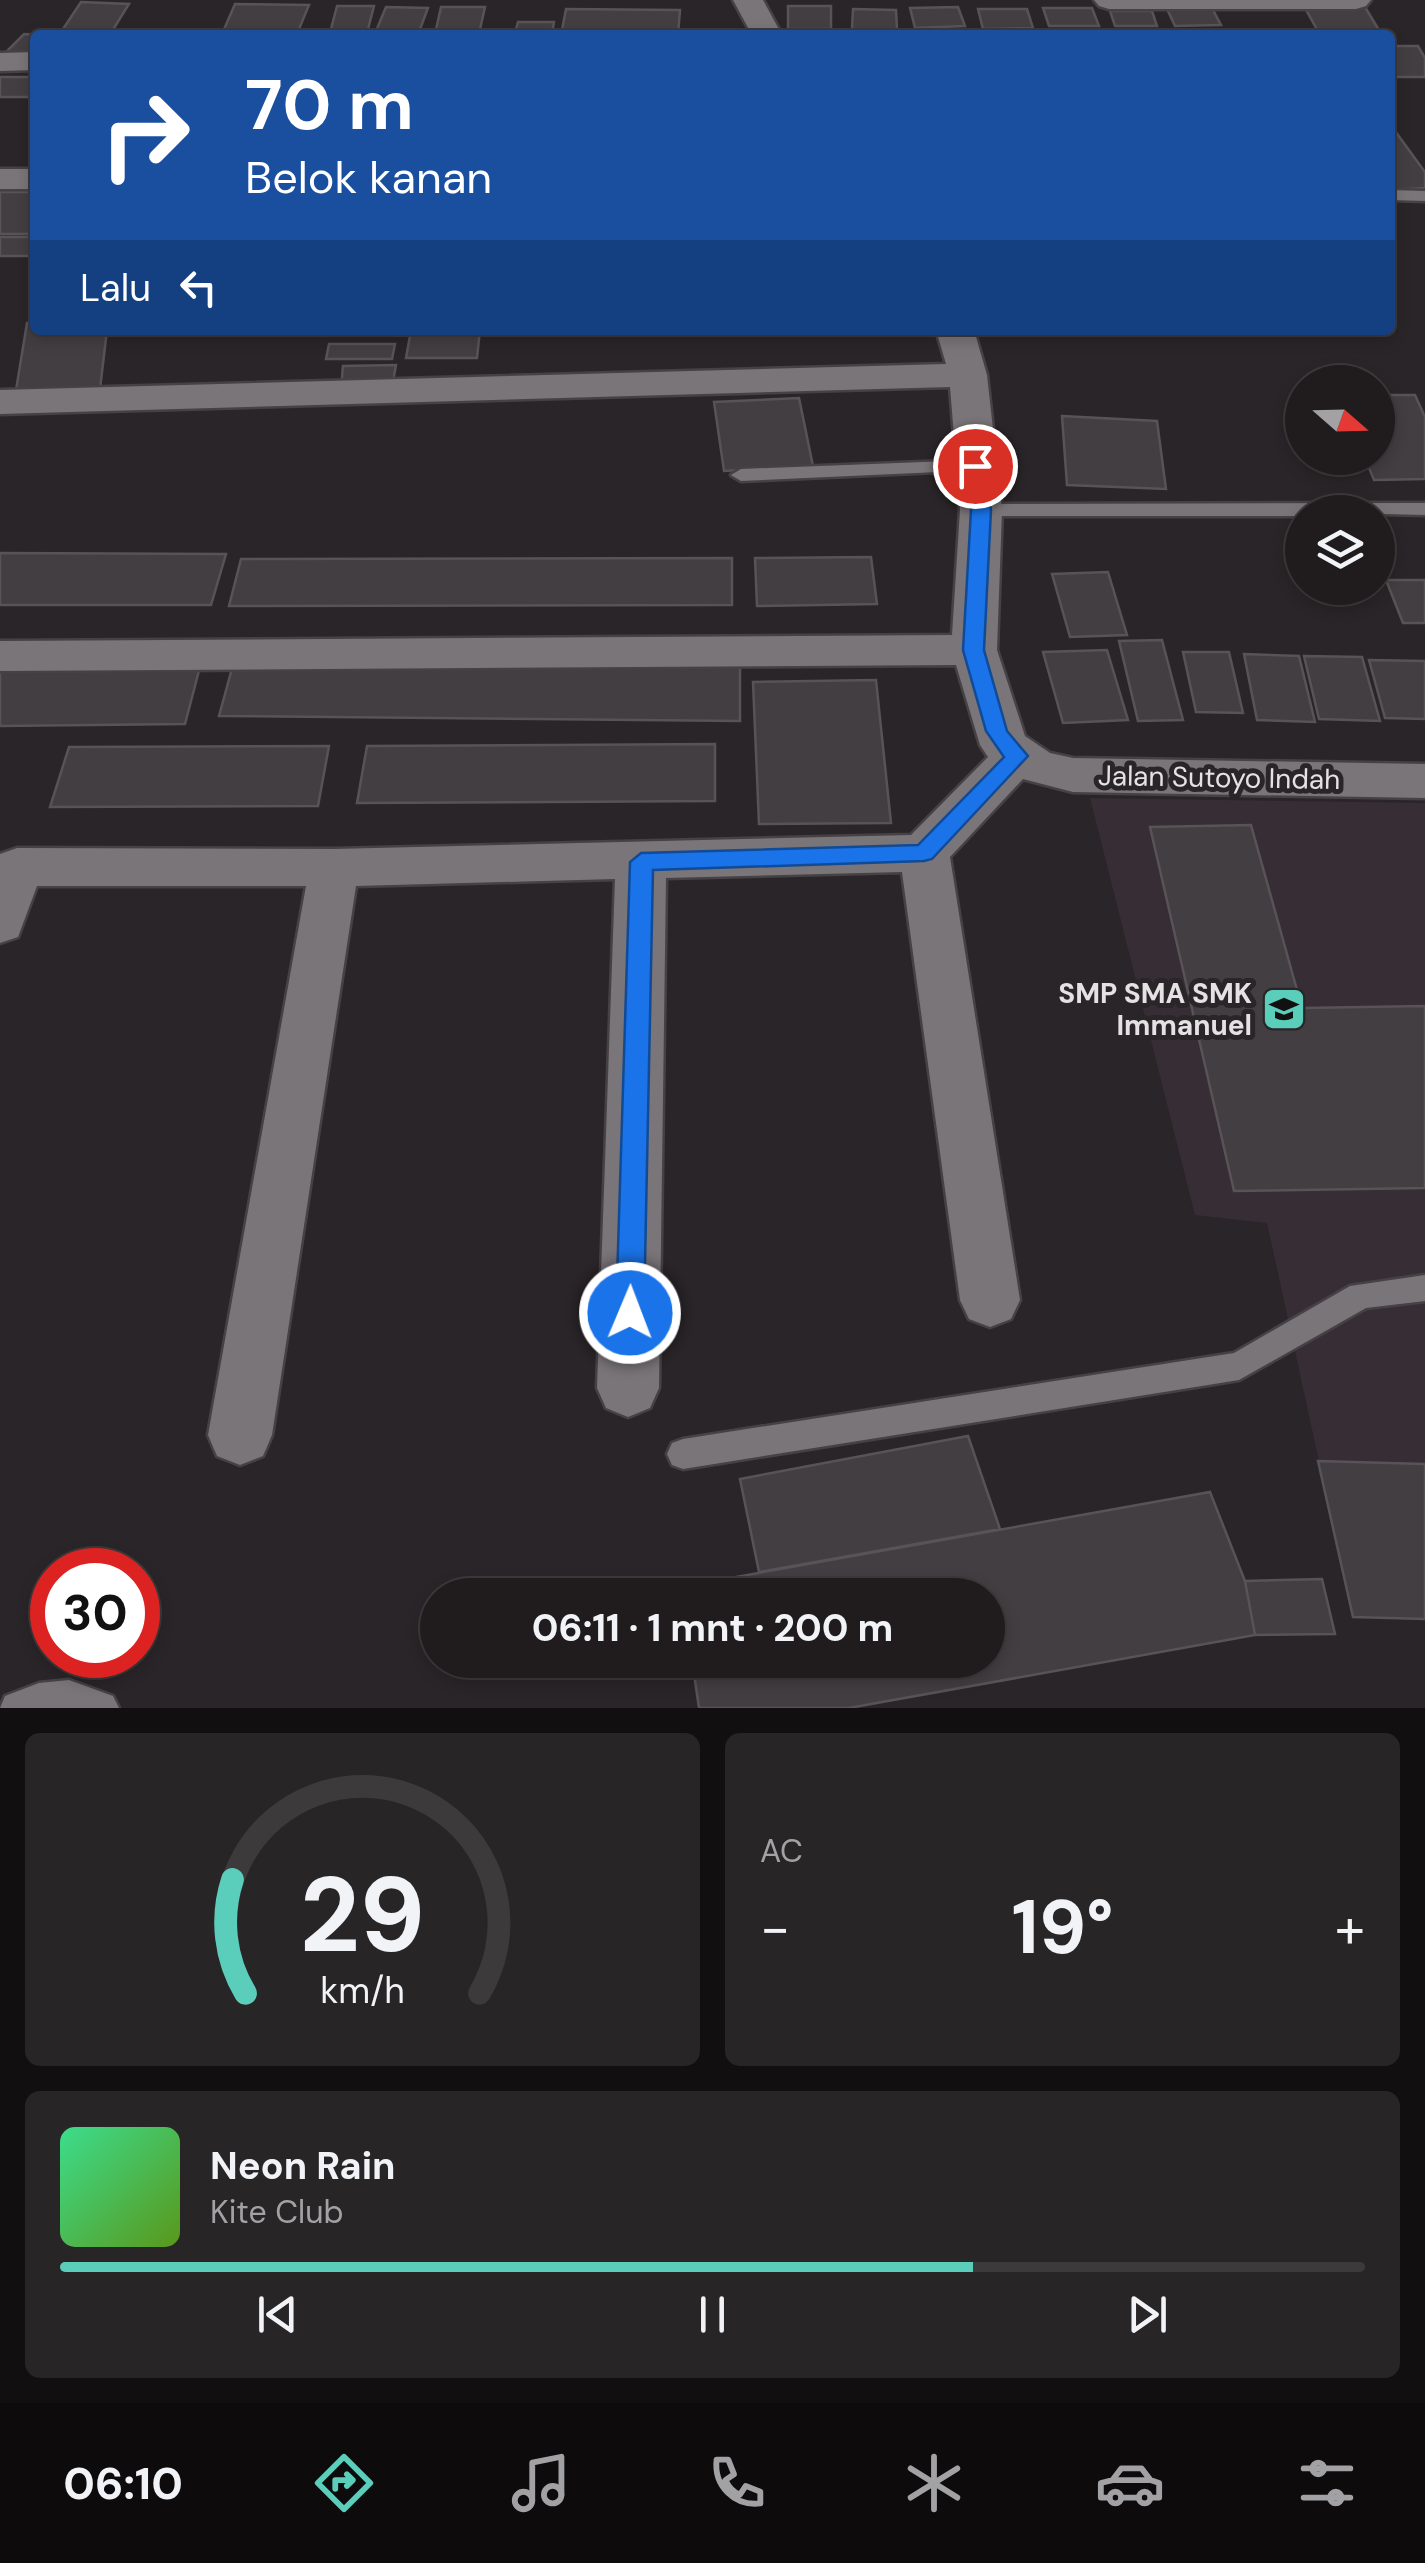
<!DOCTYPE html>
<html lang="id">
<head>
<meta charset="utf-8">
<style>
	body { margin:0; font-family:"DM Sans",sans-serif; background:#282527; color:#f1f3f6; height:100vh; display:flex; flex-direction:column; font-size:38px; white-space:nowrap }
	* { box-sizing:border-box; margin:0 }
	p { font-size:32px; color:#a2a1a4 }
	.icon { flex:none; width:55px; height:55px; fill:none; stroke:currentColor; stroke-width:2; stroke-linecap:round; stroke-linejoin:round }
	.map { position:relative; height:1708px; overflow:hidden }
	.panel { display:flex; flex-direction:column; gap:25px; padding:25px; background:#120f10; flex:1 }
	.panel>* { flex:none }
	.guide { position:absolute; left:30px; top:30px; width:1365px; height:305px; border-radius:10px; box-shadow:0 5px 15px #0003,0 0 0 2px #3d3a3c; background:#1a4fa0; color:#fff; overflow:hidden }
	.needle { width:65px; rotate:110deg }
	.buttons { position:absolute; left:1285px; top:365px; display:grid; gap:20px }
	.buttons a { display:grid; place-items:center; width:110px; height:110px; border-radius:50%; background:#201c1e; box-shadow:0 5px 15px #0003,0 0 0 2px #3d3a3c; font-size:50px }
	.speed { position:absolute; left:30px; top:1548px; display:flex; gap:20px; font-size:50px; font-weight:700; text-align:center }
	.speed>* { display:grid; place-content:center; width:130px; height:130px; border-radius:50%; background:#201c1e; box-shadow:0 5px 15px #0003,0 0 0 2px #3d3a3c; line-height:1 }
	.speed .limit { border:15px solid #d22; background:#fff; color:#111 }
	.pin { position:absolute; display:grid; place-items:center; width:85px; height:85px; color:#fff; margin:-42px; border:5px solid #fff; border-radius:50%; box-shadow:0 2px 10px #0007 }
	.me { position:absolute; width:110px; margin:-55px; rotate:1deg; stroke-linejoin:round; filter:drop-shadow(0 0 8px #0008) }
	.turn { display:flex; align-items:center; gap:35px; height:210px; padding:0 50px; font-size:45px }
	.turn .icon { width:130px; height:130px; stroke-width:2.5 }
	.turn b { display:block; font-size:70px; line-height:85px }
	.then { display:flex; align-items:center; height:95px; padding:0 50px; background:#0003; gap:20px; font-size:38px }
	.big { font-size:75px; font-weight:700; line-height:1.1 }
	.panel .card { flex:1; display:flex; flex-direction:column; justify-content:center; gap:15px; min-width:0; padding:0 35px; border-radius:15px; background:#282527 }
	.panel .dial { align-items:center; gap:0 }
	.dial svg { height:260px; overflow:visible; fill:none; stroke:#3d3a3c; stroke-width:7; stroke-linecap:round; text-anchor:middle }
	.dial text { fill:#f1f3f6; stroke:none }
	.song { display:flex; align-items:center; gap:30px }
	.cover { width:120px; height:120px; border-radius:15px; background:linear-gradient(135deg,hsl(150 70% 55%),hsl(90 70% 35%)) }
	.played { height:10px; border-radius:5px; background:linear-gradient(90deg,#5bcebb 70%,#3d3a3c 70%) }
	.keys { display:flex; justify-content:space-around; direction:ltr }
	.heat { display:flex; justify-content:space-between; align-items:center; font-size:55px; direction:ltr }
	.panel .tiles { flex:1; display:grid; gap:25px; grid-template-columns:1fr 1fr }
	.card:last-child { grid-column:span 2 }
	.trip { position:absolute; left:420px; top:1578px; width:585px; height:100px; border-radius:50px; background:#201c1e; box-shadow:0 5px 15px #0003,0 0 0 2px #3d3a3c; font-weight:700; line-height:100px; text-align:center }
	.tab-bar { display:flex; height:160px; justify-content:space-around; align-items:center; background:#0d0b0c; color:#a2a1a4 }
	.tab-bar .icon { width:70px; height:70px }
	.tab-bar .selected { color:#5bcebb }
	.tab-bar b { font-size:45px; color:#f1f3f6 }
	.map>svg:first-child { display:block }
</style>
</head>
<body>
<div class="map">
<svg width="1425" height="1708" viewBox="0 0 1425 1708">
	<rect width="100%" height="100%" fill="#2a2528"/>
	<path fill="#372d34" d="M1090 798 1425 803V1619L1353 1617 1267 1223 1195 1215Z"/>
	<path fill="#433e41" stroke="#585357" stroke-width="2.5" d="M81 2 129 4 111 33 61 32Z
		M235 4 309 5 297 34H222Z
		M337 6H374L367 33H330Z
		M788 6H831V29H788Z
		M386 7 428 8 419 32 376 31Z
		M441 7H485L479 34H435Z
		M958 7 965 26 915 28 910 8Z
		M1365 7 1382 35H1320L1305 8Z
		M1043 8H1092L1099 26H1049Z
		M1212 8 1221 25 1175 26 1167 9Z
		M566 9 680 10 678 35H561Z
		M853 9 896 10 897 30 852 29Z
		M978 9H1027L1033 28 983 29Z
		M1110 11H1152L1157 26H1115Z
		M518 22H554L552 34 515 33Z
		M24 34 37 35 35 55 6 52Z
		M1390 46H1418L1425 58V77H1390Z
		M0 77H35V86L29 97H0Z
		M1390 124 1425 172V188L1390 190Z
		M0 192H35V218L28 234H0Z
		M0 237H35L34 256H0Z
		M27 323H35V330H107L100 389 15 396Z
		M411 330H480L477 358H406Z
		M329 344H395L392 359H326Z
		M396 365 392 387 341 389 343 366Z
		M1378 395H1415L1425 417V479L1374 480 1365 458H1378Z
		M799 398 813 466 724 471 714 402Z
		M1062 416 1157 421 1166 489 1067 485Z
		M0 553 226 554 211 605H0Z
		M871 557 877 604 757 606 755 558Z
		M732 558V605L229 606 241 559Z
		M1108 572 1127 635 1070 637 1052 574Z
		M1386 580H1425V623H1403Z
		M1162 640 1183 720 1138 721 1119 641Z
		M1107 650 1128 720 1063 723 1043 652Z
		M1183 652H1229L1243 713 1196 712Z
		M1244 654 1299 656 1315 722 1257 720Z
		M1304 656 1362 657 1380 721 1319 719Z
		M1369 660 1425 661V719L1385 718Z
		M234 661 740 665V721L219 716Z
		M201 663 185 724 0 726V664Z
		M876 680 891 823 759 824 753 682Z
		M715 744V801L357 803 367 746Z
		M329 746 318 806 50 807 69 747Z
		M1251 825 1302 1008 1425 1006V1188L1234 1191 1150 827Z
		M968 1436 1000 1529 759 1572 740 1479Z
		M1318 1461 1425 1464V1619L1353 1617Z
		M1210 1492 1245 1581 1255 1635 849 1708H699L692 1660H988V1595H681L680 1587Z
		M1322 1579 1335 1634 1255 1635 1245 1581Z"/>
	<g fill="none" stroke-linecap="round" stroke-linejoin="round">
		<g stroke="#454144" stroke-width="5">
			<path id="lane" d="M1390 190 1425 191V201L1390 200Z
				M975 460 985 466 982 470 741 481 731 475 741 469Z
				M1425 503V515L1302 512V516H981L971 510 981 504Z
				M1425 1275V1301L1366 1308 1239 1380 683 1469 672 1465 667 1454 672 1443 683 1439 1234 1353 1350 1286Z
				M69 1680 113 1696 119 1708H0L5 1696 39 1683Z"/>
		</g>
		<g stroke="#454144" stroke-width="5">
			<path id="street" d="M733 0H763L782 35H752Z
				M1094 0H1371L1366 6 1356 9H1109L1099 6Z
				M35 52V70L0 71V53Z
				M0 169H35V189H0Z
				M936 330H974L987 375 1002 510 997 650 1025 736 1050 753 1073 758 1425 764V798L1073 792 1023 779 950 857 1020 1300 1011 1319 990 1327 969 1319 960 1300 902 872 666 878 659 1388 650 1408 628 1417 606 1408 597 1388 615 879 356 886 272 1435 263 1456 240 1465 217 1456 208 1435 306 886H37L18 937 0 943V854L17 848 334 849 911 835 988 757 980 745 956 665 0 671V641L952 635 960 510 950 387 0 414V390L946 364Z"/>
		</g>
		<use href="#lane" fill="#7a7579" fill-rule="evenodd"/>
		<use href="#street" fill="#7a7579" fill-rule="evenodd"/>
	</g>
	<path fill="#1a73e8" stroke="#114b97" stroke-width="2.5" d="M975 460 984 466 991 510 984 650 1007 731 1028 756 932 859 924 861 653 870 644 1313 640 1321 630 1325 620 1321 616 1313 630 862 641 853 918 845 1004 757 986 731 963 650 971 510 965 466Z"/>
	<defs>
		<g id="school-square" transform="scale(2.25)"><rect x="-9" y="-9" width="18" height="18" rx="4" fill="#5bcebb" stroke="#2a2528"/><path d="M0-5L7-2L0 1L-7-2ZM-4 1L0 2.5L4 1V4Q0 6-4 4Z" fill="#111"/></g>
	</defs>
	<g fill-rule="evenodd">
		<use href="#school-square" x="1284" y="1009"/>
	</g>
	<g text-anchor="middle" stroke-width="10" stroke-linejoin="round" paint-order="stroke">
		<g font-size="28" fill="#e5e2e4" stroke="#2a2528">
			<text transform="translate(1219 777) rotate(1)" y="10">Jalan Sutoyo Indah</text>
		</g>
		<g font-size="28" font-weight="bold" fill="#e5e2e4" stroke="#2a2528" text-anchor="end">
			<text x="1252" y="1003">SMP SMA SMK<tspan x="1252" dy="32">Immanuel</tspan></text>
		</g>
	</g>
</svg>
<div class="buttons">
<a><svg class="needle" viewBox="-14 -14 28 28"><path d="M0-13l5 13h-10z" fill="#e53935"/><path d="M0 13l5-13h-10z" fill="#a2a1a4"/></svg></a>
<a><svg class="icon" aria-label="layers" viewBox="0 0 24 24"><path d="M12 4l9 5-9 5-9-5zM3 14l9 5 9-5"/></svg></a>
</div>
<div class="speed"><div class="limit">30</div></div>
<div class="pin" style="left:975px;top:466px;background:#d93025"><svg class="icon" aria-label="arrive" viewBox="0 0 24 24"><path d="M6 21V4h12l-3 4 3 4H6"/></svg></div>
<svg class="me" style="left:630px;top:1313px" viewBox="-20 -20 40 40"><circle r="17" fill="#1a73e8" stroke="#fff" stroke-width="3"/><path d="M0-11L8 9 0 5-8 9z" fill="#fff"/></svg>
<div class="trip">06:11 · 1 mnt · 200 m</div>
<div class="guide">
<div class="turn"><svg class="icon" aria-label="right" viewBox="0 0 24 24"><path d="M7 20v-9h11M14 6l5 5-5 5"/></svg><div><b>70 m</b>Belok kanan</div></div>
<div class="then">Lalu<svg class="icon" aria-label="left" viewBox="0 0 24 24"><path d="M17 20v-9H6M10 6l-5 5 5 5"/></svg></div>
</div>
</div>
<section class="panel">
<div class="tiles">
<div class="card dial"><svg viewBox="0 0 100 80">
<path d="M14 69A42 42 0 1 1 86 69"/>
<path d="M14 69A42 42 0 0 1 10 34" stroke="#5bcebb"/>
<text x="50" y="56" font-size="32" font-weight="700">29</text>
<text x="50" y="72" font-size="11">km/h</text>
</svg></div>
<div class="card"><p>AC</p>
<div class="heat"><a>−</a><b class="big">19°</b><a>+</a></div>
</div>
<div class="card">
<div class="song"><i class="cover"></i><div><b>Neon Rain</b><p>Kite Club</p></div></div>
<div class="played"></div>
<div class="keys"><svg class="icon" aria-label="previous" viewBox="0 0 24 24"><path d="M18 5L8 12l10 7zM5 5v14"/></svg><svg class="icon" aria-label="pause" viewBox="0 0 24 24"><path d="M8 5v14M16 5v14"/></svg><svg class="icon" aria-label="next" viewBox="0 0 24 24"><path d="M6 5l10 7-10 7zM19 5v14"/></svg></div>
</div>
</div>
</section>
<nav class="tab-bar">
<b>06:10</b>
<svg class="icon selected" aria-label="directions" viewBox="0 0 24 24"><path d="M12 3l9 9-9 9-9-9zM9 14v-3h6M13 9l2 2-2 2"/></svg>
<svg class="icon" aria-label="music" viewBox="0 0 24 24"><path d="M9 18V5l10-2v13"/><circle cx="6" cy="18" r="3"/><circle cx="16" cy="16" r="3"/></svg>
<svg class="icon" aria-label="phone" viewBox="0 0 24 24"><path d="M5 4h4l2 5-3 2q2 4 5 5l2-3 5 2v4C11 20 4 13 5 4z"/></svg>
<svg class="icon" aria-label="climate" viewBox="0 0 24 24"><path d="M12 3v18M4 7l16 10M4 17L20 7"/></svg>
<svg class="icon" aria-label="car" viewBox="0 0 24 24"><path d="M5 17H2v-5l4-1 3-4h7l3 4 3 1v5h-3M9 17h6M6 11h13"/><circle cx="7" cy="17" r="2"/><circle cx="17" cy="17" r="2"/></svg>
<svg class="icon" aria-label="filters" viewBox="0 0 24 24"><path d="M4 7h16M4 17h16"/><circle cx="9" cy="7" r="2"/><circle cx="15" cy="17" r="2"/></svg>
</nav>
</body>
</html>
